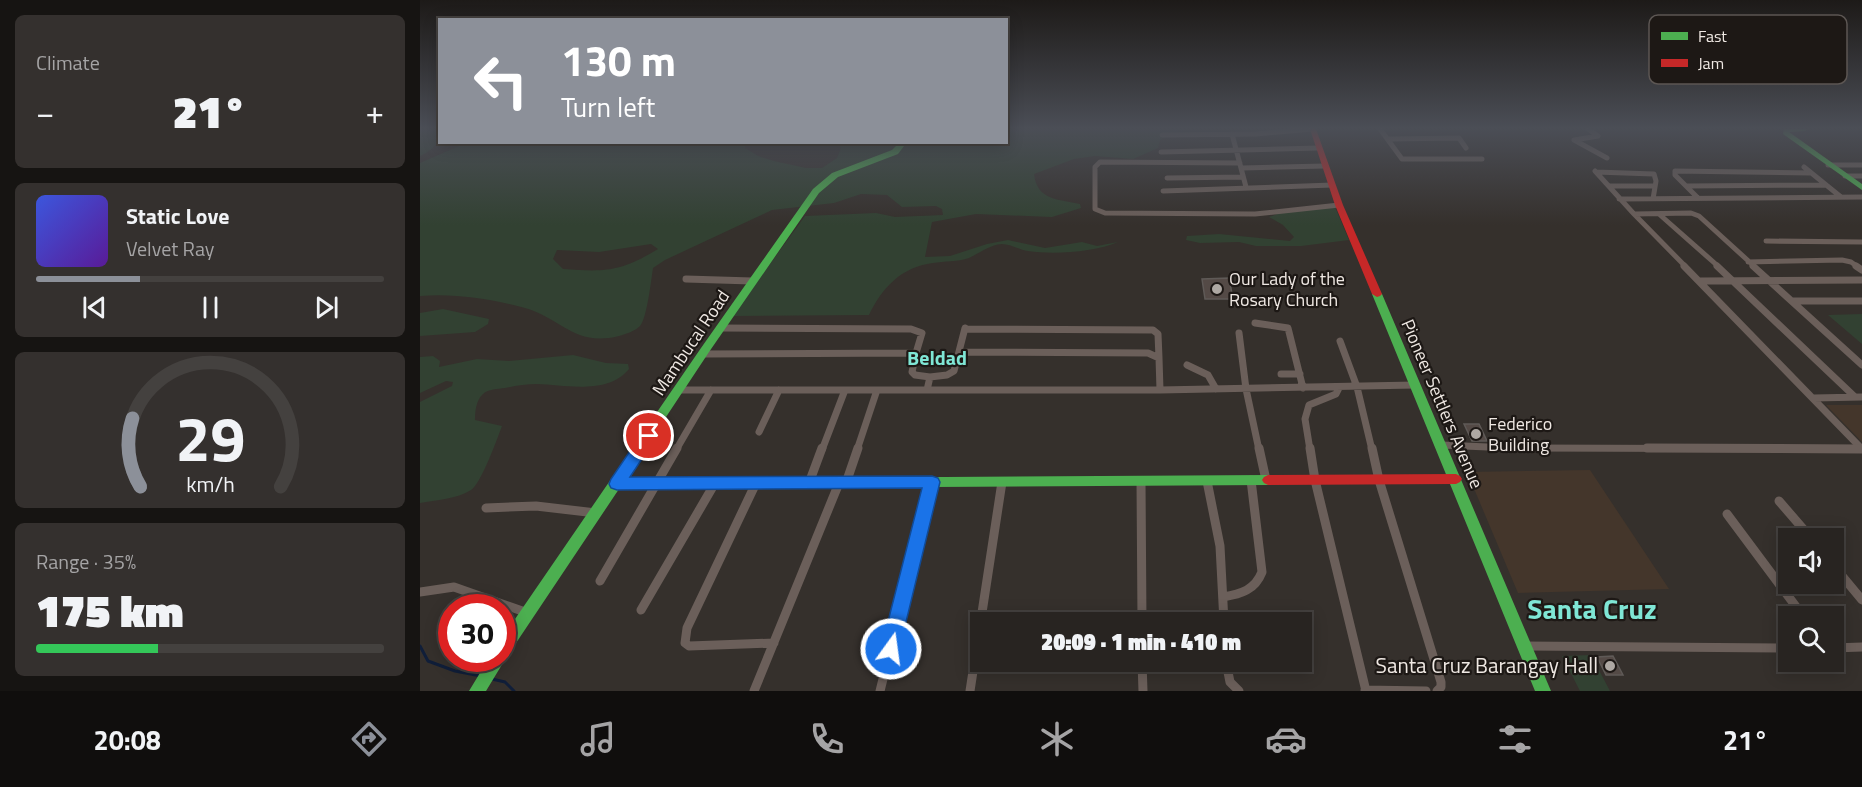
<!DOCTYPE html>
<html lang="en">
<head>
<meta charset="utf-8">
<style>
	body { margin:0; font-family:"Titillium Web",sans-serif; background:#34302e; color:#f1f3f6; height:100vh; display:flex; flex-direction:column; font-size:22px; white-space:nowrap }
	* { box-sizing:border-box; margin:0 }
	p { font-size:20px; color:#a5a4a5 }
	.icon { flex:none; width:33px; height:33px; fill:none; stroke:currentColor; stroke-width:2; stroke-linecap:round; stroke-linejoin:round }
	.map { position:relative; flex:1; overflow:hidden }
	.details { display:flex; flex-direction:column; gap:15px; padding:15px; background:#161412; width:420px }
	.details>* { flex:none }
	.banner { position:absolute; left:18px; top:18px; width:570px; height:126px; border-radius:0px; box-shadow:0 3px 15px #0003,0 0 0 2px #44413f; background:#8c9099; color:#fff; overflow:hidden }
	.fabs { position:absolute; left:1358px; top:528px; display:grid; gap:12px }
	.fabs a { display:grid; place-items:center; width:66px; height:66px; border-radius:0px; background:#282421; box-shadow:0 3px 15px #0003,0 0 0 2px #44413f; font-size:30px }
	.speed { position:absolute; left:18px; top:594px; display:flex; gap:12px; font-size:30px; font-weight:700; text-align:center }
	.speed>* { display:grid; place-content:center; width:78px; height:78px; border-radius:50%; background:#282421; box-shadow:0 3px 15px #0003,0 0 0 2px #44413f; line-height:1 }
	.speed .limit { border:9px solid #d22; background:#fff; color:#111 }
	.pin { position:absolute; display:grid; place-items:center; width:51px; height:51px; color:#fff; margin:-26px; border:3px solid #fff; border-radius:50%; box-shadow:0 2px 6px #0007 }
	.me { position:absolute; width:66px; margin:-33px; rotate:14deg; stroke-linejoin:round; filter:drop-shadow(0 0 4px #0008) }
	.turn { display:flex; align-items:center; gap:21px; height:126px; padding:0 24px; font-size:27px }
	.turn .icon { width:78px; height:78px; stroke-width:2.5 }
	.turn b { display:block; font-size:42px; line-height:51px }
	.big { font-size:45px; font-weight:800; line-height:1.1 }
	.details .card { flex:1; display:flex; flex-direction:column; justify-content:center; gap:9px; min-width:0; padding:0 21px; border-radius:9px; background:#34302e }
	.details .dial { align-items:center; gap:0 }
	.dial svg { height:156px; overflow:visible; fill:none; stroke:#44413f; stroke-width:7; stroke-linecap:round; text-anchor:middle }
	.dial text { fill:#f1f3f6; stroke:none }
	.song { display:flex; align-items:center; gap:18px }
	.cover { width:72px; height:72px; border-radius:9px; background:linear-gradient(135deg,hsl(230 70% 55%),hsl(270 70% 35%)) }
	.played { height:6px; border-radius:3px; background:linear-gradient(90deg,#8c9099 30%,#44413f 30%) }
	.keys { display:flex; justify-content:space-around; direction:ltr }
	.heat { display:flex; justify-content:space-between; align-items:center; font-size:33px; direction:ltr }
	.charge { height:9px; border-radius:4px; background:linear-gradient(90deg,#34c759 35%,#44413f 0) }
	.trip { position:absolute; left:550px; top:612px; width:342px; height:60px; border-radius:0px; background:#282421; box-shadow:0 3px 15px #0003,0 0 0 2px #44413f; font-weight:800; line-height:60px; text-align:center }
	.tab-bar { display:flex; height:96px; justify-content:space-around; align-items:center; background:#100e0d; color:#a5a4a5 }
	.tab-bar .icon { width:42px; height:42px }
	.tab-bar .selected { color:#8c9099 }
	.tab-bar b { font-size:27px; color:#f1f3f6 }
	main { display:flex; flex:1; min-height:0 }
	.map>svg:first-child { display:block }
</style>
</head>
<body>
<main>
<section class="details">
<div class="card"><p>Climate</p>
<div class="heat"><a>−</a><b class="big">21°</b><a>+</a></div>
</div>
<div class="card">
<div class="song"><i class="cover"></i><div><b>Static Love</b><p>Velvet Ray</p></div></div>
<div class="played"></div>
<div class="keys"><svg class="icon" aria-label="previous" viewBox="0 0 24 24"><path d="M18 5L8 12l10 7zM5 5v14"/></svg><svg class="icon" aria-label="pause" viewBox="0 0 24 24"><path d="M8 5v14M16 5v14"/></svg><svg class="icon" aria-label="next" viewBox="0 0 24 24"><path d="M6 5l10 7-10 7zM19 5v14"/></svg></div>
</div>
<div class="card dial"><svg viewBox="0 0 100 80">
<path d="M14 69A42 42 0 1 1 86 69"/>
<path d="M14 69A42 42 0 0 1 10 34" stroke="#8c9099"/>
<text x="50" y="56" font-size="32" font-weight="700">29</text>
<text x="50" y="72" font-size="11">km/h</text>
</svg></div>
<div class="card"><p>Range · 35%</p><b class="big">175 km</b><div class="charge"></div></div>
</section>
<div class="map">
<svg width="1442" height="691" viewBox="0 0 1442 691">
	<rect width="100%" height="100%" fill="#35302c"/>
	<path fill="#44362b" d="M1406 405H1442V442Z
		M1170 470 1249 589 1098 593 1047 472Z"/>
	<path fill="#324132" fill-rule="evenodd" d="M0 129H20C20 143 13 150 0 156Z
		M587 129H769L752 133 740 140 738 148 713 159 675 156 654 159 614 174C617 201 639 199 660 204L661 208 632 217 556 214 512 222 505 257 530 256 567 244 588 240 625 248 662 242 677 246 698 242C675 252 634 255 608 251 600 250 590 244 582 244 569 245 560 253 549 258 538 262 524 261 513 263 481 267 462 288 449 315L312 316 385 216 456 213 475 217 523 215 522 209 516 206 482 207 467 195 441 194 414 203 352 210 245 260 233 268C231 281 227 318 220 326 215 331 206 334 199 336 154 347 143 319 105 308 71 299 35 293 0 296V163L46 143 325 142V148L338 156 354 161 386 168H402L417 158 421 148 418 143 586 142ZM231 244 238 249C200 272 186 272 143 269L133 259 137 250 179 252Z
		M915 207 929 240 881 246H836L819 242 780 243 766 240 767 236 799 234 870 241 874 237 863 225 849 217 863 212Z
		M23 309 69 319 68 324 55 332 0 336V313Z
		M1442 314V344L1408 315Z
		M153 355 186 363 208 364 209 369C188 395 145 385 117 384 106 384 95 386 85 388 78 389 68 389 63 394 56 400 55 412 55 420L82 426C77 439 61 484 51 490 37 499 16 500 0 503V402L32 386 33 382 26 381 0 393V357L13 356 20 361 19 367 57 359 89 361Z
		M1171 655 1190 691H1160L1142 656Z"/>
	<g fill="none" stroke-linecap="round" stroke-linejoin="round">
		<path stroke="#101e39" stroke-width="3" d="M0 646 8 661 35 671 61 676
			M72 679 85 682 94 691"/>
	</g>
	<path fill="#544a46" stroke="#5f5a57" stroke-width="1.5" d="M809 278 813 299H785L782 279Z
		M1044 424H1059L1067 441H1052Z
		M1193 656 1203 675H1186L1177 657Z"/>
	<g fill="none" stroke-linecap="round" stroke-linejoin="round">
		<path stroke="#6b5f5a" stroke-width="5" d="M960 129 982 159H1062
			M1168 129 1178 136 1154 140 1187 158
			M812 134 826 187
			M742 135 836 134 892 129
			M969 139 1039 138 1046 148
			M741 152 898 148
			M820 163 680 162 675 167V209L685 213 835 214 919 205
			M1408 165H1442
			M1384 167 1421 197
			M822 168 904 166
			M1175 171 1214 214
			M1176 172 1234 174 1236 181 1233 199
			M1425 176H1442
			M747 178 823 177
			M1190 186H1234
			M1267 186 1406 185
			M743 191 912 185
			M1278 198 1255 175V171L1391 173
			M1199 199 1442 197
			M1239 214 1299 267
			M1346 241 1442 242
			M1328 262 1422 260 1431 262 1438 267
			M1266 267 1214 214 1271 213 1279 216 1335 267"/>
		<path stroke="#6b5f5a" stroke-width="7" d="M1264 266 1442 449
			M1297 266 1435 397
			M1333 266 1442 365
			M1436 266 1442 270
			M266 279 332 281
			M1280 281 1442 280
			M1372 301H1442
			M835 323 868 328 883 388
			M300 328 491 329 502 333 496 353
			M545 329 733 330 738 334 739 358
			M819 333 826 389 839 450
			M920 341 937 387 952 450
			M539 352 728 353 739 358 740 390
			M283 354 496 353 492 372 495 375 510 377 507 390
			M767 365 788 375 796 389
			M861 374H880
			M510 377 527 375 534 371 545 328
			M259 390H740L995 385
			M1394 398 1442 397
			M339 432 359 390
			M1022 445 1090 448 1442 449
			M256 450 291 390
			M402 450 425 390
			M437 450 457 390
			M890 450 885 419 889 405 916 394 919 388"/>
		<path stroke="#6b5f5a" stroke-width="9" d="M839 448 846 480
			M890 448 895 480 946 691
			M952 448 959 480 1021 682V687L1017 691
			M1227 448 1442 449
			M721 481 722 622
			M787 481 800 546 804 622
			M336 483 267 628 265 643 269 646 354 643
			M389 483 402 448
			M426 483 438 448
			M1359 501 1391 538
			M66 508 116 506 176 513
			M1307 514 1383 616
			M1413 565 1442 600
			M180 581 257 448
			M0 592 34 587 108 613
			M803 597C821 594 835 590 842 572L831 480
			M221 610 295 483
			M1104 646 1368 648
			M1413 648 1442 647
			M722 662 723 691
			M806 662 810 682 819 691
			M945 690 1006 691
			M334 691 419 483
			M460 691 512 482
			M550 691 582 482"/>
		<path fill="#4caf50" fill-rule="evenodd" d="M1364 129H1388L1385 131 1369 132 1442 184V190L1363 134Z
			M480 142H487L478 154 418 177 399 193 289 352 205 479 848 475 852 477 854 480 852 483 848 485 199 489 86 658 66 691H49L69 658H82V638L281 348 393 189 412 173 472 150Z
			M957 291 962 294 1131 691H1115L952 294Z"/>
		<path fill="#c62828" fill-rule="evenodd" d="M890 129H896L923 205 962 294 960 296 957 297 952 294 915 205Z
			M1036 474 1040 476 1042 479 1040 482 1036 484 848 485 844 483 842 480 844 477 848 475Z"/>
	</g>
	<linearGradient id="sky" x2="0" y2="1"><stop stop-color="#1d1a18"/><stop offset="0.57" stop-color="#4b4e56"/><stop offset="1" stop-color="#4b4e56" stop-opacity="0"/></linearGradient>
	<rect width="1442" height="225" fill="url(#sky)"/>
	<path fill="#1a73e8" stroke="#114b97" stroke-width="1.5" d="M229 430 234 432 237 436 210 477 512 476 518 478 520 482 478 655 471 658 463 655 461 649 502 488 197 490 191 488 189 484 191 479 223 432Z"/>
	<g fill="#aea8a3" stroke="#1d1815" stroke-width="2">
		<circle cx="797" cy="289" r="6"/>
		<circle cx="1056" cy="434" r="6"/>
		<circle cx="1190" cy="666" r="6"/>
	</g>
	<g text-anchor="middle" stroke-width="4.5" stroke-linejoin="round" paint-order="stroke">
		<g font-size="18" fill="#efe8e3" stroke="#1d1815" text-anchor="start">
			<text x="809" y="285">Our Lady of the<tspan x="809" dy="21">Rosary Church</tspan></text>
			<text x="1068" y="430">Federico<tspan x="1068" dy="21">Building</tspan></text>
		</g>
		<g font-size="18" fill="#efe8e3" stroke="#1d1815">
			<text transform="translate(271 343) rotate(-56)" y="6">Mambucal Road</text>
			<text transform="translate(1022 404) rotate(67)" y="6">Pioneer Settlers Avenue</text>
		</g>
		<g font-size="20" font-weight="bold" fill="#7fe6d5" stroke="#1d1815">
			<text x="517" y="365">Beldad</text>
		</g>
		<g font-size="21" fill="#efe8e3" stroke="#1d1815" text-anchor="end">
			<text x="1178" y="673">Santa Cruz Barangay Hall</text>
		</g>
		<g font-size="28" font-weight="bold" fill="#7fe6d5" stroke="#1d1815">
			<text x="1172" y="619">Santa Cruz</text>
		</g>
	</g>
	<rect x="1229" y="15" width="198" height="69" rx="9" fill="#1d1815" stroke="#5c5653" stroke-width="1.5"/>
	<rect x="1241" y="32" width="27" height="8" fill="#4caf50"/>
	<rect x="1241" y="59" width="27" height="8" fill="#c62828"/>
	<g font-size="16" fill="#efe8e3">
		<text x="1278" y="42">Fast</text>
		<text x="1278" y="69">Jam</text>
	</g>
</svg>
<div class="fabs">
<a><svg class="icon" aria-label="sound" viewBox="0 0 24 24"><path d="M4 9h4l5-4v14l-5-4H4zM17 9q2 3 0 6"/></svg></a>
<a><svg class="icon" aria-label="search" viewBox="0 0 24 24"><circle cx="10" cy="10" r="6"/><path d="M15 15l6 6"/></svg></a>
</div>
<div class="speed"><div class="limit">30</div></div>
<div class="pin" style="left:229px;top:436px;background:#d93025"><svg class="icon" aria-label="arrive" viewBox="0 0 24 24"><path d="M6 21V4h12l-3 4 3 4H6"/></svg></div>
<svg class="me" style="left:471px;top:649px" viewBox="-20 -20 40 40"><circle r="17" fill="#1a73e8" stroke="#fff" stroke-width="3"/><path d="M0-11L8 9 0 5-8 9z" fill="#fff"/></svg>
<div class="trip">20:09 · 1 min · 410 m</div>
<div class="banner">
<div class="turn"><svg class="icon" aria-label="left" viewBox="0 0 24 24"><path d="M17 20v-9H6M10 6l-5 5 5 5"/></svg><div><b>130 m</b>Turn left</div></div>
</div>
</div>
</main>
<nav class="tab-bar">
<b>20:08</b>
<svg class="icon selected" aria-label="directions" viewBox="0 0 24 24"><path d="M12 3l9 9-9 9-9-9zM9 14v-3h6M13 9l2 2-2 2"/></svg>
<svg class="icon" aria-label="music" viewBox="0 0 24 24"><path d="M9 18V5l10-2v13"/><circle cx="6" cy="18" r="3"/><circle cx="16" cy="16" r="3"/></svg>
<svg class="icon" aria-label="phone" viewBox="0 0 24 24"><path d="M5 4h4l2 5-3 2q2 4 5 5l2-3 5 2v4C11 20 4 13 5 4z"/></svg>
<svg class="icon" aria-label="climate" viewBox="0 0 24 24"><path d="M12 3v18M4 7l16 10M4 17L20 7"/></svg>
<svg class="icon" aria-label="car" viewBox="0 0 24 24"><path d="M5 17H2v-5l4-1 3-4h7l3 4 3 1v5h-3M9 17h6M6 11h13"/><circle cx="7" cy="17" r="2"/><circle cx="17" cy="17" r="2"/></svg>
<svg class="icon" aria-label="filters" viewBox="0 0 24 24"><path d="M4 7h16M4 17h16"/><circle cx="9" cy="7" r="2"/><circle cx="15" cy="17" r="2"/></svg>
<b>21°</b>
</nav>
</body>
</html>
